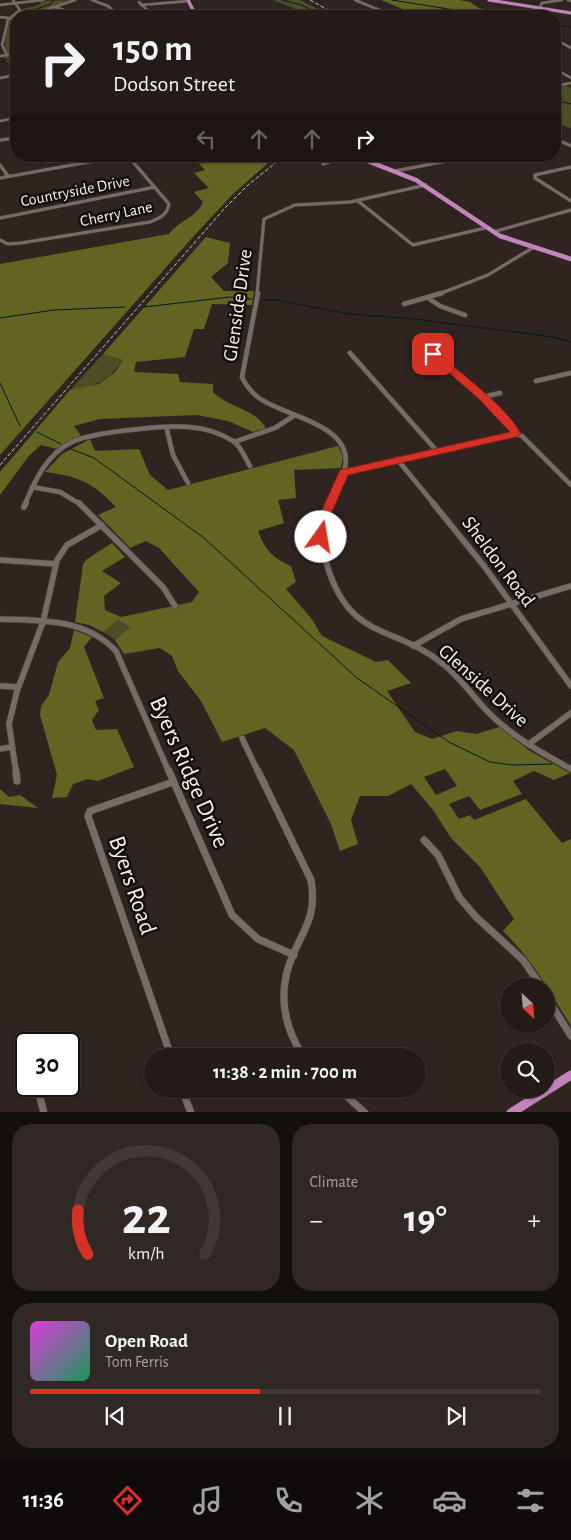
<!DOCTYPE html>
<html lang="en">
<head>
<meta charset="utf-8">
<style>
	body { margin:0; font-family:"Alegreya Sans",sans-serif; background:#2f2825; color:#f1f3f6; height:100vh; display:flex; flex-direction:column; font-size:19px; white-space:nowrap }
	* { box-sizing:border-box; margin:0 }
	p { font-size:16px; color:#a3a1a2 }
	.icon { flex:none; width:28px; height:28px; fill:none; stroke:currentColor; stroke-width:2; stroke-linecap:round; stroke-linejoin:round }
	.map { position:relative; height:1112px; overflow:hidden }
	.sheet { display:flex; flex-direction:column; gap:12px; padding:12px; background:#130f0d; flex:1 }
	.sheet>* { flex:none }
	.guide { position:absolute; left:10px; top:10px; width:551px; height:152px; border-radius:20px; box-shadow:0 1px 4px #0004,0 0 0 1px #403937; background:#231b18; color:#f1f3f6; overflow:hidden }
	.needle { width:32px; rotate:154deg }
	.buttons { position:absolute; left:500px; top:978px; display:grid; gap:10px }
	.buttons a { display:grid; place-items:center; width:55px; height:55px; border-radius:50%; background:#231b18; box-shadow:0 1px 4px #0004,0 0 0 1px #403937; font-size:25px }
	.speed { position:absolute; left:15px; top:1032px; display:flex; gap:10px; font-size:25px; font-weight:700; text-align:center }
	.speed>* { display:grid; place-content:center; width:65px; height:65px; border-radius:50%; background:#231b18; box-shadow:0 1px 4px #0004,0 0 0 1px #403937; line-height:1 }
	.speed .limit { border:2px solid #111; border-radius:8px; background:#fff; color:#111 }
	.pin { position:absolute; display:grid; place-items:center; width:42px; height:42px; color:#fff; margin:-21px; border-radius:10px; box-shadow:0 2px 8px #0006 }
	.me { position:absolute; width:55px; margin:-28px; rotate:13deg; stroke-linejoin:round; filter:drop-shadow(0 0 4px #0008) }
	.turn { display:flex; align-items:center; gap:18px; height:105px; padding:0 20px; font-size:22px }
	.turn .icon { width:65px; height:65px; stroke-width:2.5 }
	.turn b { display:block; font-size:35px; line-height:42px }
	.lanes { display:flex; align-items:center; height:48px; padding:0 20px; background:#0003; justify-content:center; gap:25px; direction:ltr }
	.lanes .off { opacity:.35 }
	.big { font-size:38px; font-weight:700; line-height:1.1 }
	.sheet .tile { flex:1; display:flex; flex-direction:column; justify-content:center; gap:8px; min-width:0; padding:0 18px; border-radius:20px; background:#2f2825 }
	.sheet .dial { align-items:center; gap:0 }
	.dial svg { height:130px; overflow:visible; fill:none; stroke:#403937; stroke-width:7; stroke-linecap:round; text-anchor:middle }
	.dial text { fill:#f1f3f6; stroke:none }
	.song { display:flex; align-items:center; gap:15px }
	.cover { width:60px; height:60px; border-radius:8px; background:linear-gradient(135deg,hsl(300 70% 55%),hsl(150 70% 35%)) }
	.played { height:5px; border-radius:2px; background:linear-gradient(90deg,#d93025 45%,#403937 45%) }
	.keys { display:flex; justify-content:space-around; direction:ltr }
	.heat { display:flex; justify-content:space-between; align-items:center; font-size:28px; direction:ltr }
	.sheet .tiles { flex:1; display:grid; gap:12px; grid-template-columns:1fr 1fr }
	.tile:last-child { grid-column:span 2 }
	.trip { position:absolute; left:144px; top:1048px; width:282px; height:50px; border-radius:25px; background:#231b18; box-shadow:0 1px 4px #0004,0 0 0 1px #403937; font-weight:700; line-height:50px; text-align:center }
	.dock { display:flex; height:80px; justify-content:space-around; align-items:center; background:#0e0b0a; color:#a3a1a2 }
	.dock .icon { width:35px; height:35px }
	.dock .on { color:#d93025 }
	.dock b { font-size:22px; color:#f1f3f6 }
	.map>svg:first-child { display:block }
</style>
</head>
<body>
<div class="map">
<svg width="571" height="1113" viewBox="0 0 571 1113">
	<rect width="100%" height="100%" fill="#2f2420"/>
	<path fill="#4b4e25" d="M74 0 25 16H16V60L6 62 4 56H8C0 39 7 19 21 10 26 7 35 7 41 4L39 1Z
		M273 0H300L332 16H298V10Z
		M565 85 571 88V128L555 123V87Z
		M103 354 123 360C107 381 97 387 70 390Z
		M118 620 130 627 115 640 103 632Z"/>
	<path fill="#616521" fill-rule="evenodd" d="M381 0H459L470 2 479 8 512 16H419Z
		M207 156H276L233 194 192 238 0 455V264L169 234C179 220 196 218 203 202L194 192 209 188 194 173 205 170 199 164 205 163 209 158Z
		M206 237 230 243 228 263 211 277 224 291H254L252 305 212 304 204 329H194L185 357 136 362 134 372 178 374 180 382 213 384V392C229 408 254 408 266 428L253 432 228 421 197 415 100 419 74 426 81 436 57 449 41 445 28 457 0 495V472L70 390 99 384 115 372 123 360 103 354Z
		M90 439 95 451 139 449 150 475 168 490 338 446 343 456 341 468 294 470 296 498 278 500 284 523 258 531C265 550 273 558 291 566L296 582 286 589 311 618 322 636 376 662 388 660 411 683 387 691 415 732 432 739 457 731 476 734 499 727 530 751 570 773 554 780 534 771 513 781 522 794 480 810 469 796 449 804 459 819 470 815 474 820 526 799 562 843 571 839V1026C550 992 532 959 503 931L514 919 480 867 451 838 433 810 411 784 388 796H360L351 820 358 844 340 851 331 824 294 750 265 728 222 742 201 701 178 671 172 656 160 648 124 654 115 640 130 627 118 620 103 632 89 625 75 622 83 564 87 559 112 543 125 557 102 571 121 583 104 596 105 610 121 617 192 602 199 592 159 548 146 541 130 548 98 515 116 507C93 483 79 476 45 472L62 454ZM445 769 457 786 436 795 424 777Z
		M74 630 92 637 84 647 104 698 95 701 99 710 92 720 96 730 117 729 134 767 98 781 88 779 73 784 67 797 52 798 57 775 40 715 41 706 49 695 58 662 70 648Z
		M0 789 9 797 20 795 38 808 0 804Z"/>
	<g fill="none" stroke-linecap="round" stroke-linejoin="round">
		<path stroke="#001a20" stroke-width="1" d="M282 0 301 5 326 16
			M392 0 492 16
			M555 25 571 27
			M12 53 10 36 15 16 51 4 54 0
			M0 63 14 56
			M555 100 571 104
			M262 300H276L350 314 415 319 553 337 571 342
			M144 307 230 297 252 299
			M0 318 54 310 125 307
			M0 383 20 426
			M37 432 61 444
			M71 449 94 458 204 538 357 678 449 742 490 762 512 765 552 764
			M560 758 571 755"/>
		<g stroke="#493f3c" stroke-width="3">
			<path id="minor-far4" d="M92 0 108 6 119 16
				M355 0 394 16
				M568 0 571 1
				M139 2 147 10
				M0 5 43 0
				M141 5 189 1
				M55 7 82 16
				M540 7 542 3 562 0
				M27 16 75 0
				M0 17 9 18
				M555 39 571 48
				M7 55 2 45 8 20 20 10 13 0
				M0 56 16 54
				M555 69 571 78
				M0 78 16 75
				M555 86 571 83
				M0 121 16 118"/>
		</g>
		<g stroke="#493f3c" stroke-width="4">
			<path id="minor-far3" d="M0 140 16 138
				M555 142 560 141 571 146
				M425 156 434 163
				M323 164 340 158 358 156
				M0 165 8 176
				M571 167 535 175V178L571 201
				M395 171 473 156
				M0 178 122 156
				M358 201 413 245 485 228
				M0 218 155 187
				M493 232 571 210
				M0 240 8 244 21 243 150 222C160 218 167 215 169 204L128 156
				M257 294 264 219 295 205 350 202 426 185
				M439 294 488 275 534 247"/>
		</g>
		<g stroke="#493f3c" stroke-width="5.5">
			<path id="minor-far2" d="M258 293 242 377C246 386 251 392 259 398 285 417 354 424 345 468 342 481 335 493 330 504
				M428 298 440 306 465 315
				M404 304 442 293
				M418 345C455 365 483 396 512 426L516 434
				M350 353 436 450
				M536 381 571 373
				M483 397 500 393
				M167 430 173 455 188 483
				M234 442 275 428 295 415
				M397 459 434 504
				M344 472 516 434 522 436 571 485
				M32 487 60 492 80 504
				M25 504C35 480 47 454 72 442 92 432 167 425 189 427 204 428 220 433 233 441 241 446 245 458 250 466"/>
		</g>
		<g stroke="#493f3c" stroke-width="7">
			<path id="minor-far1" d="M79 503 163 587 175 606
				M330 503C321 525 320 542 327 565 350 642 394 624 443 664 461 678 474 698 490 714 513 737 542 753 571 769
				M433 503 484 566 571 686
				M24 507 26 503
				M0 560 56 564
				M0 619C42 621 85 618 116 651L169 772
				M413 646 461 619 571 586
				M0 686 18 687
				M242 738 258 772
				M529 744 571 713
				M0 749 11 747
				M16 772 9 724 17 691 43 622 57 560 67 545 102 525"/>
		</g>
		<g stroke="#493f3c" stroke-width="8">
			<path id="minor" d="M16 771 17 781
				M169 771 232 915 258 939 294 955
				M258 771 311 880C317 915 305 927 292 957 278 991 283 1025 303 1056
				M424 840 438 855 459 897 476 917 523 960 541 986
				M546 996 571 1036
				M171 1056 88 816 90 811 173 782
				M37 1086 44 1113
				M182 1089 191 1113
				M339 1089 365 1113"/>
		</g>
		<g stroke="#493f3c" stroke-width="4">
			<path id="major-far2" d="M188 0 196 16
				M489 0 571 13"/>
		</g>
		<g stroke="#493f3c" stroke-width="5">
			<path id="major-far1" d="M355 156 416 180 500 236 571 259"/>
		</g>
		<g stroke="#493f3c" stroke-width="10">
			<path id="major" d="M511 1113 571 1075"/>
		</g>
		<use href="#minor-far4" stroke="#776b66" stroke-width="2.5"/>
		<use href="#minor-far3" stroke="#776b66" stroke-width="3"/>
		<use href="#minor-far2" stroke="#776b66" stroke-width="4.5"/>
		<use href="#minor-far1" stroke="#776b66" stroke-width="5.5"/>
		<use href="#minor" stroke="#776b66" stroke-width="7"/>
		<use href="#major-far2" stroke="#c383bb" stroke-width="3"/>
		<use href="#major-far1" stroke="#c383bb" stroke-width="4.5"/>
		<use href="#major" stroke="#c383bb" stroke-width="9"/>
		<path stroke="#c8bfbc" stroke-width="1" stroke-dasharray="4 2" stroke-linecap="butt" d="M310 0 339 16
			M0 465 224 209 248 185 284 156"/>
	</g>
	<path fill="#d93025" stroke="#8d1f18" d="M430 352H436C460 373 507 407 521 434L516 437 348 475 328 521 326 537 321 541 317 540V521L340 470 510 432 479 399 430 356Z"/>
	<g text-anchor="middle" stroke-width="5" stroke-linejoin="round" paint-order="stroke">
		<g font-size="16" fill="#f9f1ee" stroke="#140f0d">
			<text transform="translate(75 190) rotate(-11)" y="6">Countryside Drive</text>
			<text transform="translate(116 213) rotate(-12)" y="6">Cherry Lane</text>
		</g>
		<g font-size="20" fill="#f9f1ee" stroke="#140f0d">
			<text transform="translate(237 305) rotate(-82)" y="7">Glenside Drive</text>
			<text transform="translate(499 561) rotate(53)" y="7">Sheldon Road</text>
			<text transform="translate(484 685) rotate(42)" y="7">Glenside Drive</text>
		</g>
		<g font-size="24" fill="#f9f1ee" stroke="#140f0d">
			<text transform="translate(190 772) rotate(66)" y="8">Byers Ridge Drive</text>
			<text transform="translate(133 885) rotate(71)" y="8">Byers Road</text>
		</g>
	</g>
</svg>
<div class="buttons">
<a><svg class="needle" viewBox="-14 -14 28 28"><path d="M0-13l5 13h-10z" fill="#e53935"/><path d="M0 13l5-13h-10z" fill="#a3a1a2"/></svg></a>
<a><svg class="icon" aria-label="search" viewBox="0 0 24 24"><circle cx="10" cy="10" r="6"/><path d="M15 15l6 6"/></svg></a>
</div>
<div class="speed"><div class="limit">30</div></div>
<div class="pin" style="left:433px;top:354px;background:#d93025"><svg class="icon" aria-label="arrive" viewBox="0 0 24 24"><path d="M6 21V4h12l-3 4 3 4H6"/></svg></div>
<svg class="me" style="left:321px;top:537px" viewBox="-20 -20 40 40"><circle r="19" fill="#fff"/><path d="M0-13L10 11 0 6-10 11z" fill="#d93025"/></svg>
<div class="trip">11:38 · 2 min · 700 m</div>
<div class="guide">
<div class="turn"><svg class="icon" aria-label="right" viewBox="0 0 24 24"><path d="M7 20v-9h11M14 6l5 5-5 5"/></svg><div><b>150 m</b>Dodson Street</div></div>
<div class="lanes"><svg class="icon off" aria-label="left" viewBox="0 0 24 24"><path d="M17 20v-9H6M10 6l-5 5 5 5"/></svg><svg class="icon off" aria-label="ahead" viewBox="0 0 24 24"><path d="M12 20V5M6 11l6-6 6 6"/></svg><svg class="icon off" aria-label="ahead" viewBox="0 0 24 24"><path d="M12 20V5M6 11l6-6 6 6"/></svg><svg class="icon" aria-label="right" viewBox="0 0 24 24"><path d="M7 20v-9h11M14 6l5 5-5 5"/></svg></div>
</div>
</div>
<section class="sheet">
<div class="tiles">
<div class="tile dial"><svg viewBox="0 0 100 80">
<path d="M14 69A42 42 0 1 1 86 69"/>
<path d="M14 69A42 42 0 0 1 8 42" stroke="#d93025"/>
<text x="50" y="56" font-size="32" font-weight="700">22</text>
<text x="50" y="72" font-size="11">km/h</text>
</svg></div>
<div class="tile"><p>Climate</p>
<div class="heat"><a>−</a><b class="big">19°</b><a>+</a></div>
</div>
<div class="tile">
<div class="song"><i class="cover"></i><div><b>Open Road</b><p>Tom Ferris</p></div></div>
<div class="played"></div>
<div class="keys"><svg class="icon" aria-label="previous" viewBox="0 0 24 24"><path d="M18 5L8 12l10 7zM5 5v14"/></svg><svg class="icon" aria-label="pause" viewBox="0 0 24 24"><path d="M8 5v14M16 5v14"/></svg><svg class="icon" aria-label="next" viewBox="0 0 24 24"><path d="M6 5l10 7-10 7zM19 5v14"/></svg></div>
</div>
</div>
</section>
<nav class="dock">
<b>11:36</b>
<svg class="icon on" aria-label="directions" viewBox="0 0 24 24"><path d="M12 3l9 9-9 9-9-9zM9 14v-3h6M13 9l2 2-2 2"/></svg>
<svg class="icon" aria-label="music" viewBox="0 0 24 24"><path d="M9 18V5l10-2v13"/><circle cx="6" cy="18" r="3"/><circle cx="16" cy="16" r="3"/></svg>
<svg class="icon" aria-label="phone" viewBox="0 0 24 24"><path d="M5 4h4l2 5-3 2q2 4 5 5l2-3 5 2v4C11 20 4 13 5 4z"/></svg>
<svg class="icon" aria-label="climate" viewBox="0 0 24 24"><path d="M12 3v18M4 7l16 10M4 17L20 7"/></svg>
<svg class="icon" aria-label="car" viewBox="0 0 24 24"><path d="M5 17H2v-5l4-1 3-4h7l3 4 3 1v5h-3M9 17h6M6 11h13"/><circle cx="7" cy="17" r="2"/><circle cx="17" cy="17" r="2"/></svg>
<svg class="icon" aria-label="filters" viewBox="0 0 24 24"><path d="M4 7h16M4 17h16"/><circle cx="9" cy="7" r="2"/><circle cx="15" cy="17" r="2"/></svg>
</nav>
</body>
</html>
